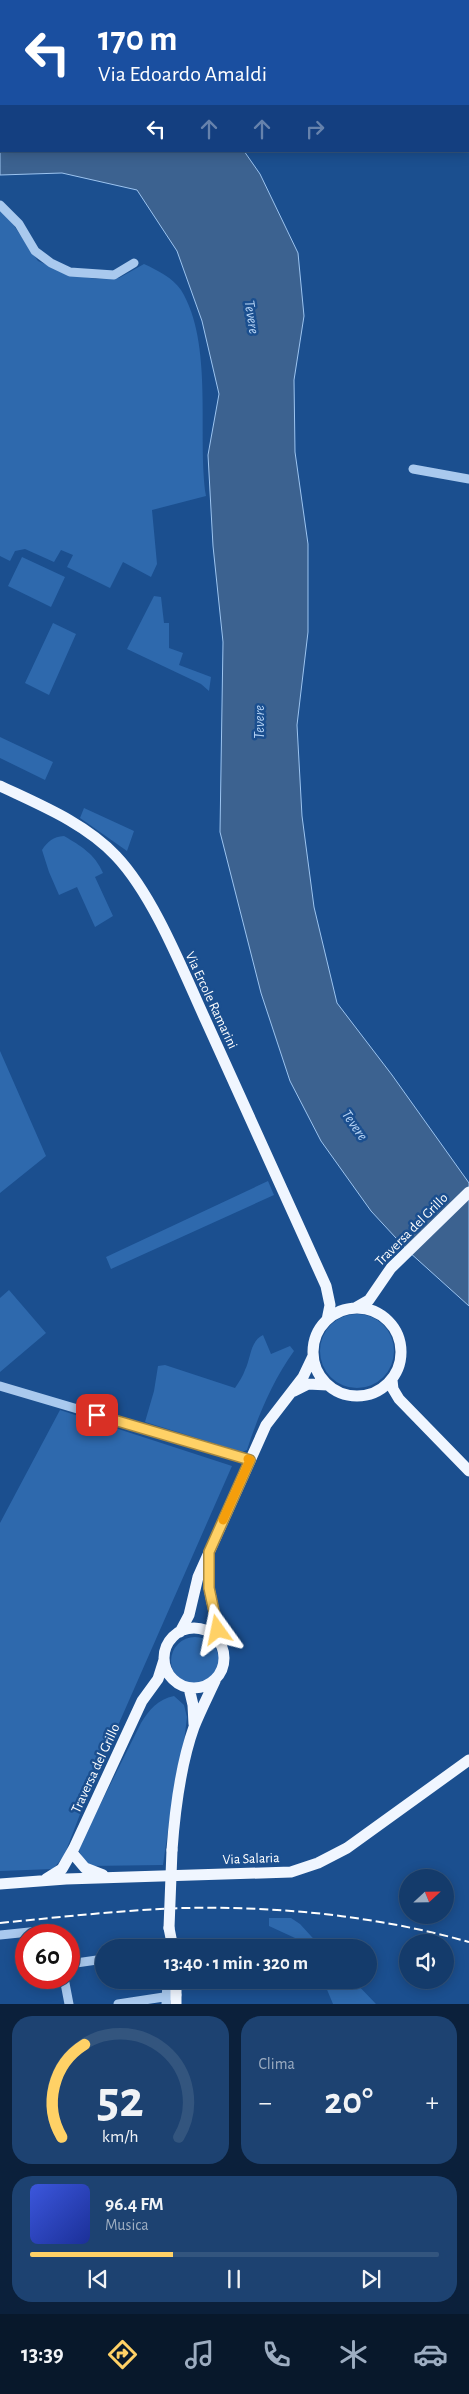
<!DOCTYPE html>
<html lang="it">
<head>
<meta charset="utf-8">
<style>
	body { margin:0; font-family:"Alegreya Sans",sans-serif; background:#1d4271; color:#f1f3f6; height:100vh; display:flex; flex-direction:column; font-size:19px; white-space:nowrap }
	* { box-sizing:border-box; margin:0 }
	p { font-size:16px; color:#9dadc1 }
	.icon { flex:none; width:28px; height:28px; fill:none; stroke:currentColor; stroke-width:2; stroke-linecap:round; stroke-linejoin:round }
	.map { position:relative; height:2004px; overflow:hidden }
	.details { display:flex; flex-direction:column; gap:12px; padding:12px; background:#0b203b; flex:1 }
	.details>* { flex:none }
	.banner { position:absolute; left:0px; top:0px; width:470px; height:152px; box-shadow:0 2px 12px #0003,0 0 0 1px #33557e; background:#1a4fa0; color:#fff; overflow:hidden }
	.needle { width:32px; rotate:68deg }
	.controls { position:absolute; left:399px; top:1869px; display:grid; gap:10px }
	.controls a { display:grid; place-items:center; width:55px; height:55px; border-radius:50%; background:#143b6b; box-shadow:0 2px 12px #0003,0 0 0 1px #33557e; font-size:25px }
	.speed { position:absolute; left:15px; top:1924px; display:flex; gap:10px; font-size:25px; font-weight:700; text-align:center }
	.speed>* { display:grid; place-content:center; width:65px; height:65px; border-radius:50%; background:#143b6b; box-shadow:0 2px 12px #0003,0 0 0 1px #33557e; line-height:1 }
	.speed .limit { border:8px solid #d22; background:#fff; color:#111 }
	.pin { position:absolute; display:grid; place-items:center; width:42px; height:42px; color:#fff; margin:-21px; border-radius:10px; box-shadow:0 2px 8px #0006 }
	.me { position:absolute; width:55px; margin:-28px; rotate:348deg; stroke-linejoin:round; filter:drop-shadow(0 0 4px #0008) }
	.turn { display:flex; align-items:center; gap:18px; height:105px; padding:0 15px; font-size:22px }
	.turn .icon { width:65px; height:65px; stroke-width:2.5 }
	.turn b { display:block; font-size:35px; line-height:42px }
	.lanes { display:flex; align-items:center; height:48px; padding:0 15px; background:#0003; justify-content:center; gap:25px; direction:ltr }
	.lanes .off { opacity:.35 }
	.big { font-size:38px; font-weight:700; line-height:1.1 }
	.details .card { flex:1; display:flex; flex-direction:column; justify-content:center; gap:8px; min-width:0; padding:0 18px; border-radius:20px; background:#1d4271 }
	.details .dial { align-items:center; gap:0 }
	.dial svg { height:130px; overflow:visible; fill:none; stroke:#33557e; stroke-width:7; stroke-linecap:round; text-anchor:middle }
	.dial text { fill:#f1f3f6; stroke:none }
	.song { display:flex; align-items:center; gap:15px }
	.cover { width:60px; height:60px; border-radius:8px; background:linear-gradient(135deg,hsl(230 70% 55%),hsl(230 70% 35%)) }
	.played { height:5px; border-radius:2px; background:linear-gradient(90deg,#ffd166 35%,#33557e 35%) }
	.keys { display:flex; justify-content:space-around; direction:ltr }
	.heat { display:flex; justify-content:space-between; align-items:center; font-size:28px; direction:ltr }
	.details .tiles { flex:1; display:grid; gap:12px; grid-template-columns:1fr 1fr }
	.card:last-child { grid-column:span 2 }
	.trip { position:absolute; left:95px; top:1939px; width:282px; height:50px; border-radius:25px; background:#143b6b; box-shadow:0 2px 12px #0003,0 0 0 1px #33557e; font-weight:700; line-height:50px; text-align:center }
	.tabs { display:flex; height:80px; justify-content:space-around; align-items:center; background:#08182b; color:#9dadc1 }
	.tabs .icon { width:35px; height:35px }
	.tabs .current { color:#ffd166 }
	.tabs b { font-size:22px; color:#f1f3f6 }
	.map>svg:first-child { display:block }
</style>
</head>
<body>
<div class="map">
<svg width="469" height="2004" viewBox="0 0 469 2004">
	<rect width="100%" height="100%" fill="#1b4f8f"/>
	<path fill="#2e69ad" d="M0 205 38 261 68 274 96 279 119 278 144 264C157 270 173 278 181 290 214 343 197 435 206 496L152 510 157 564 151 577 123 562 110 588 67 567 73 555 61 550 54 562 25 549 15 551 10 561 0 556Z
		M22 557 65 577 51 607 8 586Z
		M154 596 161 597 164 623H169V648L183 653 179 665 211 677 209 691 201 684 127 649Z
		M53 623 76 634 49 695 25 683Z
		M0 737 53 762 45 780 0 758Z
		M84 808 134 831 127 851 80 818Z
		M64 836C81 846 95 854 103 873L95 877 113 916 95 927 77 887 59 895 49 872 42 850C48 841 53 837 64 836Z
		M0 1051 46 1156 0 1193Z
		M268 1181 274 1195 111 1269 106 1257Z
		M9 1290 46 1333 0 1372V1298Z
		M320 1351a37 37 0 1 1 74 0a37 37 0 1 1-74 0Z
		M263 1335 271 1354 290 1346 294 1351C273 1380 258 1416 247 1450L242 1452 145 1422 154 1391 158 1366 165 1365 235 1388C239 1382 243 1376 245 1370 251 1358 250 1341 263 1335Z
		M60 1410 232 1466 87 1796 64 1856 53 1869 0 1871V1523Z
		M171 1661a24 24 0 1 1 48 0a24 24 0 1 1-48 0Z
		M174 1696 184 1705 187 1717 184 1742 176 1775 163 1865 87 1866 79 1851 81 1843 141 1723C149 1710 158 1699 174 1696Z
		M269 1918H291L300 1924 321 1947H302L295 1938 269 1926Z
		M323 1980H353L376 2004H333Z"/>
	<path fill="#3c6290" stroke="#9cc4f0" d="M0 72 1 151H244L260 174 298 253 304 316 294 380 295 452 308 544V632L297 725 302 816 314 907 337 1003 392 1075 469 1183V1306L408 1251 371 1211 321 1141 290 1081 261 993 220 832 223 642 213 546 208 455 219 394 202 321 177 251 137 190 62 173 0 175Z"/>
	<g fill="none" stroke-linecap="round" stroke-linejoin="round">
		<path stroke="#a9c9ee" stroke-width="9" d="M0 205 19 224 35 251 51 263 70 272 114 275 134 263
			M413 469 469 479
			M0 1386 250 1460
			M0 1935 39 1931 52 1935
			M69 1964 104 1959
			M64 1978 69 2004
			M118 2004 177 1995
			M166 2004 167 1980"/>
		<path stroke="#f0f6ff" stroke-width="11" d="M0 786C40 805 85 823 116 856 154 896 183 971 206 1021 246 1110 286 1198 326 1286L330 1305 327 1320
			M355 1308 369 1300 391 1268 469 1192
			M313 1352a44 44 0 1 1 88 0a44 44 0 1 1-88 0Z
			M392 1380 393 1389 399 1399 469 1471
			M294 1391 308 1384 328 1385
			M209 1559V1588L220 1641
			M164 1658a30 30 0 1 1 60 0a30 30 0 1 1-60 0Z
			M180 1632 189 1615 198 1577 266 1425 303 1377 313 1356
			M189 1688 193 1705 194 1724
			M172 1850C175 1809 180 1766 194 1727 200 1712 208 1696 215 1681
			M74 1855 85 1868 103 1875
			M46 1879 62 1869 74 1848 142 1701 158 1679 164 1660
			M0 1884 66 1879 291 1872 318 1863 347 1848 469 1760
			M169 1928 173 1948
			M176 1980V2004"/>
		<path stroke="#fff" stroke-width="2" stroke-dasharray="9 4" stroke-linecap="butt" d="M0 1923C61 1917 123 1910 185 1908 280 1906 377 1916 469 1942"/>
		<path stroke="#f0f6ff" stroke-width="11" d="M169 1928 172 1850"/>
	</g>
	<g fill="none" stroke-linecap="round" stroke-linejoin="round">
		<g stroke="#a68842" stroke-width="12">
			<path id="route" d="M97 1415 250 1460 209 1552V1588L218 1630"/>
		</g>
		<use href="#route" stroke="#ffd166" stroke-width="9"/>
		<path stroke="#f59e0b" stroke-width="9" d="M223 1520 250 1460 248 1459"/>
	</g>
	<g text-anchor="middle" stroke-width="5" stroke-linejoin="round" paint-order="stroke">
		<g font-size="14" fill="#fff" stroke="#1b4f8f">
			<text transform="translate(212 1000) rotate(65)" y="5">Via Ercole Ramarini</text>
			<text transform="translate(411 1229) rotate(-45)" y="5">Traversa del Grillo</text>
			<text transform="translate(95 1768) rotate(-65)" y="5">Traversa del Grillo</text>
			<text transform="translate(251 1858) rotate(-2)" y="5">Via Salaria</text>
		</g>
		<g font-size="15" font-style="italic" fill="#b5d3f5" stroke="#1b4f8f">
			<text transform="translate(252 317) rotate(81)" y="5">Tevere</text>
			<text transform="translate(259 722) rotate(-90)" y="5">Tevere</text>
			<text transform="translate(355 1125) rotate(55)" y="5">Tevere</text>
		</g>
	</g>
</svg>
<div class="controls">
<a><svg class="needle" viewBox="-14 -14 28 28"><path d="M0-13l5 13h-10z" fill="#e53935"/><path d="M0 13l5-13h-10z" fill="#9dadc1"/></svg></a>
<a><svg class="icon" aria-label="sound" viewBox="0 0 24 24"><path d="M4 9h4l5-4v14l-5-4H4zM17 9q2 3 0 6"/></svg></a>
</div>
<div class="speed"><div class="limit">60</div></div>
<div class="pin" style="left:97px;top:1415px;background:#d93025"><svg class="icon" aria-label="arrive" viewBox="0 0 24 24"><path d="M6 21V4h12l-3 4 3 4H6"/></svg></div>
<svg class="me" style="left:218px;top:1630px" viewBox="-20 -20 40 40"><path d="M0-17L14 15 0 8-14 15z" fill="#ffd166" stroke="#fff" stroke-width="4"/></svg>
<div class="trip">13:40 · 1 min · 320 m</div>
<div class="banner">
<div class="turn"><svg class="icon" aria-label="left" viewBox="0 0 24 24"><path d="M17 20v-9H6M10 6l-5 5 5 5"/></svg><div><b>170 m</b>Via Edoardo Amaldi</div></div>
<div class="lanes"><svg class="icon" aria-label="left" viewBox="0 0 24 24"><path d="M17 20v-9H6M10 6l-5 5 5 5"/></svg><svg class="icon off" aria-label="ahead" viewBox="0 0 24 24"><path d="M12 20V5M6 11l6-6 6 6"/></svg><svg class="icon off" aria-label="ahead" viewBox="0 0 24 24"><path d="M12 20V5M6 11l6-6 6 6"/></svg><svg class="icon off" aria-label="right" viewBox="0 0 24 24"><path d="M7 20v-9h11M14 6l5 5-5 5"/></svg></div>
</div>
</div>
<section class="details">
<div class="tiles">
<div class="card dial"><svg viewBox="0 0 100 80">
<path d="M14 69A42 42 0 1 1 86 69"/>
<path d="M14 69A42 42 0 0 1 28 12" stroke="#ffd166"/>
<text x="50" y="56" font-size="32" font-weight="700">52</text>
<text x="50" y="72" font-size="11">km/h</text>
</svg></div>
<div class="card"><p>Clima</p>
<div class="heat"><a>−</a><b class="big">20°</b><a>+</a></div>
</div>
<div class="card">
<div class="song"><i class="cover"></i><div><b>96.4 FM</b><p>Musica</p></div></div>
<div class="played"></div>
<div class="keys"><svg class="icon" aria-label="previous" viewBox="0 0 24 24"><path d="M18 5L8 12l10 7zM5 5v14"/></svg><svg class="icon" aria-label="pause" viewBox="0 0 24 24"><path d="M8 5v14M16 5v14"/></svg><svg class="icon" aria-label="next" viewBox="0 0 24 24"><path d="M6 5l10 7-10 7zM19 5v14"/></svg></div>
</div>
</div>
</section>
<nav class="tabs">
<b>13:39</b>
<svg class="icon current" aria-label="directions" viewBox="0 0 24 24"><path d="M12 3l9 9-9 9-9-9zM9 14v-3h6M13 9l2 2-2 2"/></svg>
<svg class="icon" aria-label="music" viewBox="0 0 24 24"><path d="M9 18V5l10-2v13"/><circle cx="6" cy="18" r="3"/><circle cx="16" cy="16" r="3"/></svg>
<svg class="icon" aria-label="phone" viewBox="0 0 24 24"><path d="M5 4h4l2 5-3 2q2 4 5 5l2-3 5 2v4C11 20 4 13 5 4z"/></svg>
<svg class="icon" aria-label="climate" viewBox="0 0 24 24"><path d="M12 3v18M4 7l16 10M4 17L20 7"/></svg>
<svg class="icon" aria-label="car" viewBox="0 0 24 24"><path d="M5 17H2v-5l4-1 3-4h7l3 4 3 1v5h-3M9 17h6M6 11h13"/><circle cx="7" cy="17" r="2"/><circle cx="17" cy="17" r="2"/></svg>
</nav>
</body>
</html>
